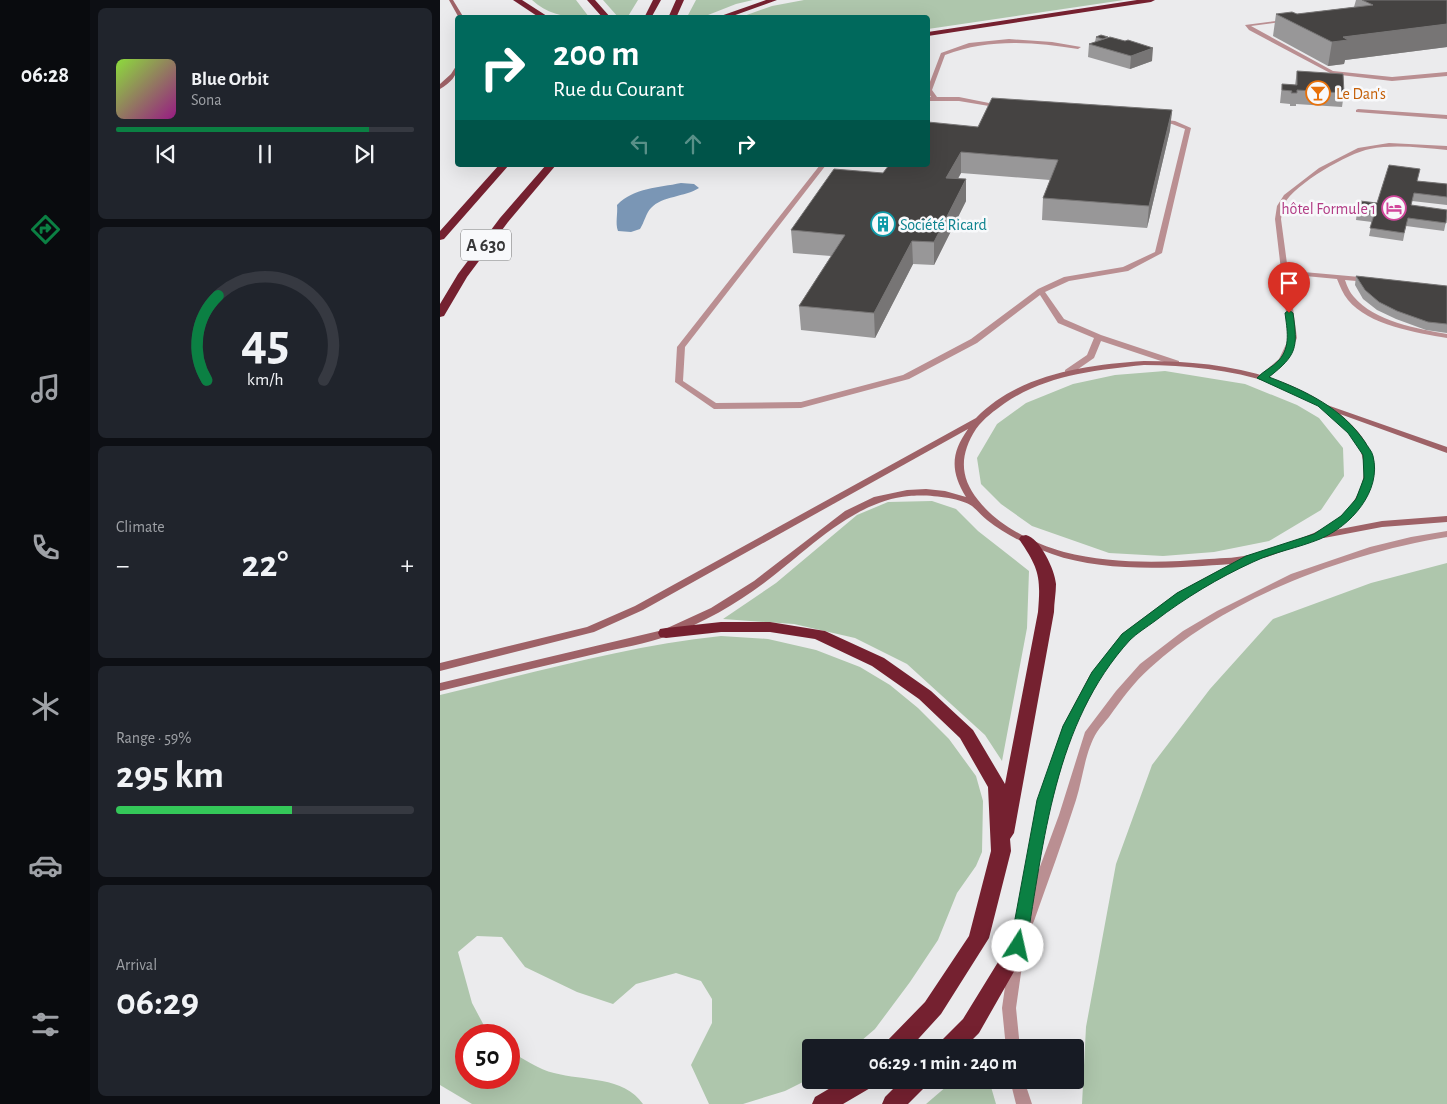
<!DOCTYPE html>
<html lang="en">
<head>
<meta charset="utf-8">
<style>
	body { margin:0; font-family:"Alegreya Sans",sans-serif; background:#20242c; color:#f1f3f6; height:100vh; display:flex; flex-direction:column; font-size:19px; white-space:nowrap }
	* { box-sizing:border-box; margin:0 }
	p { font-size:16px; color:#9ea1a6 }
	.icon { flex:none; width:28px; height:28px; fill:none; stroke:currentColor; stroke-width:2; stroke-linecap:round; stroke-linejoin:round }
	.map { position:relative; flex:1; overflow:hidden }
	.drawer { display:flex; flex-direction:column; gap:8px; padding:8px; background:#0d0f14; width:350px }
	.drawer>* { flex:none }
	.guide { position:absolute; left:15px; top:15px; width:475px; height:152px; border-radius:5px; box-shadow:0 5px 20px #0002; background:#00695c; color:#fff; overflow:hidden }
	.speed { position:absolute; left:15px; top:1024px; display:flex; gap:10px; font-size:25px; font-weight:700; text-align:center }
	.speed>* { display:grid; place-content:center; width:65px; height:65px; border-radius:50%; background:#171b24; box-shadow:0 5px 20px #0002; line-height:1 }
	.speed .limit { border:8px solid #d22; background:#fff; color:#111 }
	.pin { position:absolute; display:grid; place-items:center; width:42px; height:42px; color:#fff; margin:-51px -21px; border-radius:50% 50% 50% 0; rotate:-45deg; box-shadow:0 0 5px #0007 }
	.pin .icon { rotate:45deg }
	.me { position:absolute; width:55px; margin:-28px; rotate:10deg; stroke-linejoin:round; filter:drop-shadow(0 0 4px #0008) }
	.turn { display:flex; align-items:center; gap:18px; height:105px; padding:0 15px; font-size:22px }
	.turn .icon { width:65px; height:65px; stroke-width:2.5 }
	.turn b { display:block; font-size:35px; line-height:42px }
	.lanes { display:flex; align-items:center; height:48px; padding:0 15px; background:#0003; justify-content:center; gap:25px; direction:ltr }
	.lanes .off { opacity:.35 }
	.big { font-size:38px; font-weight:700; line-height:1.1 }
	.drawer .card { flex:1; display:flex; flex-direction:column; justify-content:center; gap:8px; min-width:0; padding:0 18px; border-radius:8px; background:#20242c }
	.drawer .dial { align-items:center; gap:0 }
	.dial svg { height:130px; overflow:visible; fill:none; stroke:#363941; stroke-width:7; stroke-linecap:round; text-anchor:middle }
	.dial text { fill:#f1f3f6; stroke:none }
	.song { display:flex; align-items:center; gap:15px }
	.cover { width:60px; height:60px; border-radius:8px; background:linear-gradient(135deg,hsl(90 70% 55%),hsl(310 70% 35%)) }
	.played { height:5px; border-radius:2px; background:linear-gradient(90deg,#0b8043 85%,#363941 85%) }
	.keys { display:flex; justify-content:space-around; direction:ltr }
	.heat { display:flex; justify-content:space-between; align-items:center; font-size:28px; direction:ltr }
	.charge { height:8px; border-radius:4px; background:linear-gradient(90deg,#34c759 59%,#363941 0) }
	.trip { position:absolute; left:362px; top:1039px; width:282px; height:50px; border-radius:5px; background:#171b24; box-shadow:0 5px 20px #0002; font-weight:700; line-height:50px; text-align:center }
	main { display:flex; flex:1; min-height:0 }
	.tabs { display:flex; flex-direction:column; width:90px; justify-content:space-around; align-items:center; background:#090b0e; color:#9ea1a6 }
	.tabs .icon { width:35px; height:35px }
	.tabs .current { color:#0b8043 }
	.tabs b { font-size:22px; color:#f1f3f6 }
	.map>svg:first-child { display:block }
</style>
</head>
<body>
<main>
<nav class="tabs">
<b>06:28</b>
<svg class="icon current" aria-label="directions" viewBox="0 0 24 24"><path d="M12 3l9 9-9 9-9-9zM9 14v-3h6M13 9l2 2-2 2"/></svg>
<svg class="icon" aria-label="music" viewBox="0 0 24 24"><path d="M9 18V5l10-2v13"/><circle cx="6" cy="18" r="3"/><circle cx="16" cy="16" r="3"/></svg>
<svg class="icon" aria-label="phone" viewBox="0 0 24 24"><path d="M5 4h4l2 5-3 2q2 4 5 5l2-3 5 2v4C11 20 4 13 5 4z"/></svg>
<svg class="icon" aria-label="climate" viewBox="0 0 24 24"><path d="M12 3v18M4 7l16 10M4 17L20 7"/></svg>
<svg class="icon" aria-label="car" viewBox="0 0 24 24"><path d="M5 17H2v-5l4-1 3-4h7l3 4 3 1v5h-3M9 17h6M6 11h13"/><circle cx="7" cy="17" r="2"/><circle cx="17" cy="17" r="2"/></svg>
<svg class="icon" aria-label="filters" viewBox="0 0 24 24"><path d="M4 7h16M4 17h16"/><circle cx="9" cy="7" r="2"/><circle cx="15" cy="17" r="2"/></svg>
</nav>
<section class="drawer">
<div class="card">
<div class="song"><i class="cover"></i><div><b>Blue Orbit</b><p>Sona</p></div></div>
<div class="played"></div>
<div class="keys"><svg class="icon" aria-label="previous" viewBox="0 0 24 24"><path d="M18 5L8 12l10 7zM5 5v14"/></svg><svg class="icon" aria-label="pause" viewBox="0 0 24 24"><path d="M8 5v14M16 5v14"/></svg><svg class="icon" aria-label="next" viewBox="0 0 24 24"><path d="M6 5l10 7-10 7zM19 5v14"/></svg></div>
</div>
<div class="card dial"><svg viewBox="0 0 100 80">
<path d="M14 69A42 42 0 1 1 86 69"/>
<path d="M14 69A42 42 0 0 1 21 17" stroke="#0b8043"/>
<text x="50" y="56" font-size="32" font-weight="700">45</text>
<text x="50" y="72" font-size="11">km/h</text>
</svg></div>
<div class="card"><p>Climate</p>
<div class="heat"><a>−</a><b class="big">22°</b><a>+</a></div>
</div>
<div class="card"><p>Range · 59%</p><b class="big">295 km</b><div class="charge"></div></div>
<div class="card"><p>Arrival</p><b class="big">06:29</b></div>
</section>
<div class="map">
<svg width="1007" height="1104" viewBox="0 0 1007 1104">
	<rect width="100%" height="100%" fill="#ebebed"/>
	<path fill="#aec6ac" d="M92 0H136L149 17C127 18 108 15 92 0Z
		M163 0H198L187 18 178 17Z
		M256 0H313L296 4 263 17H247Z
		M364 0H684L488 29V18L301 17 332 6Z
		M725 371 805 384 857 405 879 418 903 448 904 476 881 510 829 541 774 552 723 556 669 553 592 526 561 504 541 484 537 458 557 424 586 403 633 384 675 375Z
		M492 501 516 509 538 531 589 571 587 628 562 761 545 735 467 664 415 638 354 624 283 619 336 583 417 515 448 502Z
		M1007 563V1104H642L646 1027 676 864 712 765 770 689 833 619 931 583Z
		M281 636 328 639 376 650 420 667 450 685 478 708 509 739 536 776 543 801 542 852 536 866 517 893 498 940 470 982 435 1029 414 1047 371 1048V1078L345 1091 303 1104H269L251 1065 272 1023V999L261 981 236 973 196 984 173 1004 137 992 85 967 62 937 37 936 18 952 32 1003 49 1035H26V1078H69V1051C83 1058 99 1070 114 1073 143 1081 184 1076 203 1104H32L0 1085V695C93 673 186 646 281 636Z
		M514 1080H549L556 1104H486Z"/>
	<path fill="#7a96b5" d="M241 183 254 184 259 188C245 197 222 196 211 208 206 213 204 223 200 229L191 232 178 231C175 223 178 214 177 205 195 187 218 188 241 183Z"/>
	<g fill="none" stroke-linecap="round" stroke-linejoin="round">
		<path fill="#ba8f92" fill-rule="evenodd" d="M851 19 849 21 811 26 893 71 952 77 1007 72V76L952 81 892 74 809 30 805 25Z
			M569 39 612 42 641 47 638 49C593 42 549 38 505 55L492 90 497 97H519L564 106 561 108 519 101H488V97H491L488 92V87L501 53 529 43Z
			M918 109 1007 115V119L916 112V110Z
			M717 119 735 121 751 128 722 253 688 271 629 281 605 292 624 319 661 335 739 361V365H733L661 341 654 358 631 374H625V370L647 355 654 338 618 323 600 295 537 343 469 379 361 408 274 409 235 382 237 347 380 165H386L245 347 243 381 276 403 361 402 463 375 531 339 598 289 624 277 683 267 715 252 745 129 732 124 715 122 714 121Z
			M841 270 931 278 932 280 928 282 905 280C907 286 910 293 914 297 934 321 978 329 1007 334V338C977 333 928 325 908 300 903 294 900 286 897 279L844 274 840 272Z"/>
		<path fill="#ba8f92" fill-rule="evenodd" d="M949 143 1007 146V150C982 148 955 144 930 149 908 153 855 184 844 204 842 209 842 214 841 219L857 338 849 356 841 367 825 380H819V376L839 359 849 338 835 219 837 206 844 195 879 168 918 148Z
			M1007 531V537C908 553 785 598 710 668 694 682 682 699 669 717 665 722 661 726 657 732 645 751 643 778 636 800 623 841 608 881 594 921L592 925 587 926 582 925 580 921 619 815 645 732 676 691 700 664 743 631 777 611 851 574 930 547 971 537Z
			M576 953 581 955 583 959 576 1008 580 1048H566L562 1008 569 959 571 955Z
			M570 1080H584L592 1104H576Z"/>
		<path fill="#9e6267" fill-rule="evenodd" d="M9 0H13L24 18H19Z
			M18 63C18 76 10 83 0 89V84L11 74Z
			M704 361C768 361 832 369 887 405L1007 447V453L900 414C910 423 919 431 926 443 944 476 923 511 895 530L942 521 1007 516V522L942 527 884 538 881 537 827 557 809 561 745 597 690 638 661 676 635 726 610 800 585 947 583 951 578 953 573 951 571 947 598 800 623 726 650 675 682 634 737 593 791 564C736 568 665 573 612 554 589 546 566 535 547 520 542 516 537 510 532 506 520 497 484 494 469 496 413 501 367 551 324 583 296 604 263 623 230 635 206 644 179 648 155 654 103 666 52 678 0 691V683L223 630 271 608 314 581 405 511 434 497 467 490 486 489 505 491 526 497C510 471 511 453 528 429L203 610 154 632 0 671V663L147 627 195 606 536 418C579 374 645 365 704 361ZM704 365C775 366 860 376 910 433 922 447 927 466 922 483 912 517 881 532 850 542 837 546 825 551 813 554 799 558 784 558 769 559 722 563 671 564 624 552 594 544 557 525 538 500 519 476 520 454 536 429 544 418 554 411 565 403 606 375 656 370 704 365Z"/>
		<path fill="#752130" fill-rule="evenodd" d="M73 0H82L110 18H100Z
			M147 0H155L171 18H163Z
			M213 0H221L211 18H204Z
			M236 0H244L236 18H228Z
			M326 0H337L287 18H275Z
			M697 0H715L711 2 488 36V32Z
			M59 165H69L4 239 0 240V231Z
			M106 165H116L68 222 27 277 4 316 0 317V304L18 274 60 218Z
			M586 535C600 538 615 570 616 584 616 593 614 603 614 612L574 833 570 839 571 851 549 938 501 1014 470 1048H444L447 1041 485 1002 529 936 551 851 548 787 520 738 479 699 432 666 375 639 330 632H281L226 638 220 637 218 633 220 629 226 628 281 622H330L385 631 444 658 491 691 533 730 565 784 598 612C601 576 599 569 579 539L581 536Z
			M578 939 585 941 588 947 539 1033 524 1048H498L501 1041 523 1019 571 941Z
			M404 1080H435L432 1087 403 1104H372L375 1097Z
			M462 1080H488L485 1087 468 1104H442L445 1097Z"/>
	</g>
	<path fill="#989798" d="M916 0H1007V47L905 60 904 64 888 66 833 36 836 14H857L914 7Z
		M661 35 712 61 690 69 648 57 649 44 655 42 656 37Z
		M857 71 904 93 902 107 856 104V106H850V104L840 103 842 84 855 85Z
		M732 110 730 130 707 228 602 220 603 198 610 180 521 173 518 179 526 201 494 265 473 264 435 338 361 330 359 306 391 256 353 253 351 230 443 173 538 127Z
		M977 181 1007 184V205L972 201 971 205 1007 217 1004 231 966 226 963 241 929 236 932 222 916 220 917 212 937 203Z
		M916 276 1007 286V333L986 330 956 319 937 310 923 299 915 285Z"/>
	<path fill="#777575" d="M1007 24V47L905 60 904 64 888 66 892 42 903 37Z
		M713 48 712 61 690 69 691 56Z
		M732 110 730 130 707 228 709 206Z
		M521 152V173L506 199V178Z
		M526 179V201L494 265V242Z
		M472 241 473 264 435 338 434 313Z"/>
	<path fill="#454342" stroke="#777575" d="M922 0H1007V24L903 37 908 40 892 42 836 14 852 12 857 14 933 5Z
		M661 35 668 37 663 39 656 37Z
		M670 37 685 41 688 40 713 48 691 56 649 44Z
		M857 71 903 74 904 93 857 90V93H851L852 91 842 90V84L857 85Z
		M552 98 732 110 709 206 603 198 618 160 521 152 506 178 526 179 494 242 472 241 434 313 359 306 405 235 351 230 394 169 443 173 449 165H488V122L538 127Z
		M949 165 980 169 977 181 1007 184V197L974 193 971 205 1007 210 1006 223 968 218 964 233 930 228 934 215 917 212 920 201 937 203Z
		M916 276 1007 286V324L988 322 957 311 939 302 925 290Z"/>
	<path fill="#0b8043" stroke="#07532c" d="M849 310 853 313C858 348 857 355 829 377 866 391 902 408 925 442 927 446 932 451 933 456 942 491 911 526 880 539 858 548 834 552 813 562 778 578 745 598 715 621 707 627 697 633 690 640 614 723 604 842 586 946L584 951 578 953 572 951 570 946 597 800 623 726 652 672 682 634 737 593 806 556 874 534 901 516 916 499 924 478 923 455 908 433 878 406 817 378C823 371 833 367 839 360 851 347 847 329 845 313Z"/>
	<defs>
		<g id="bar-ring" transform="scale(1.25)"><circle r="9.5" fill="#f8f9fb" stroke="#e8710a" stroke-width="1.5"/><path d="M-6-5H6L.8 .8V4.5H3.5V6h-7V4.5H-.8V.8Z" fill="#e8710a"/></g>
		<g id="hotel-ring" transform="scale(1.25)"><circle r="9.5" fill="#f8f9fb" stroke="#d1479c" stroke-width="1.5"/><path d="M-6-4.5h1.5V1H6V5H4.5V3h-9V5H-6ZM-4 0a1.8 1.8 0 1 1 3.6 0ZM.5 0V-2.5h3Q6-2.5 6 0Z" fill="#d1479c"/></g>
		<g id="building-ring" transform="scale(1.25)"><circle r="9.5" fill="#f8f9fb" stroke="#0f9aa8" stroke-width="1.5"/><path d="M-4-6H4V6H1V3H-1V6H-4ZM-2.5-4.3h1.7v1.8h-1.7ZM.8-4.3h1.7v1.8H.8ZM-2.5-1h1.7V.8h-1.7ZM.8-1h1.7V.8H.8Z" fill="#0f9aa8"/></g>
	</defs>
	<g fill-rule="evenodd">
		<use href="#bar-ring" x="878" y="93"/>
		<use href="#hotel-ring" x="954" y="208"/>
		<use href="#building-ring" x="443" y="224"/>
	</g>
	<g text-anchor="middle" stroke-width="5" stroke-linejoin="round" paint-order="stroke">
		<g font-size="16" fill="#c56008" stroke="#f8f9fb" text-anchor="start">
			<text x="896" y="99">Le Dan's</text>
		</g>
		<g font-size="16" fill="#b23c85" stroke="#f8f9fb" text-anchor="end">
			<text x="936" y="214">hôtel Formule 1</text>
		</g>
		<g font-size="16" fill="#0d838f" stroke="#f8f9fb" text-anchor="start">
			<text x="460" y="230">Société Ricard</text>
		</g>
		<rect fill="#f8f9fb" stroke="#727273" stroke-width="1" x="21" y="229.5" width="50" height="31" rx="4"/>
		<g font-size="18" font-weight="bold" fill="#383839">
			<text x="46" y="251">A 630</text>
		</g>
	</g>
</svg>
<div class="speed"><div class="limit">50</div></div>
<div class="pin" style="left:849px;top:313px;background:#d93025"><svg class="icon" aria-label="arrive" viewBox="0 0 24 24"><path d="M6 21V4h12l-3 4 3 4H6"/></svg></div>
<svg class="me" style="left:578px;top:946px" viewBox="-20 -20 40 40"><circle r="19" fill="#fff"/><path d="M0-13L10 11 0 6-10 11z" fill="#0b8043"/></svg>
<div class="trip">06:29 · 1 min · 240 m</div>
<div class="guide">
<div class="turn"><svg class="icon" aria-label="right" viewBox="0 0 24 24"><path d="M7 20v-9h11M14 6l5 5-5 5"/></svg><div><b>200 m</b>Rue du Courant</div></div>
<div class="lanes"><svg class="icon off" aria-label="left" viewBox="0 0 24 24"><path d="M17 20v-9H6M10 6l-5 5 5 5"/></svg><svg class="icon off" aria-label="ahead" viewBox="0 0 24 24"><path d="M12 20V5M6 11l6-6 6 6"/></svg><svg class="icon" aria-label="right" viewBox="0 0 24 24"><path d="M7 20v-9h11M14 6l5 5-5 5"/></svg></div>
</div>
</div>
</main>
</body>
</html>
